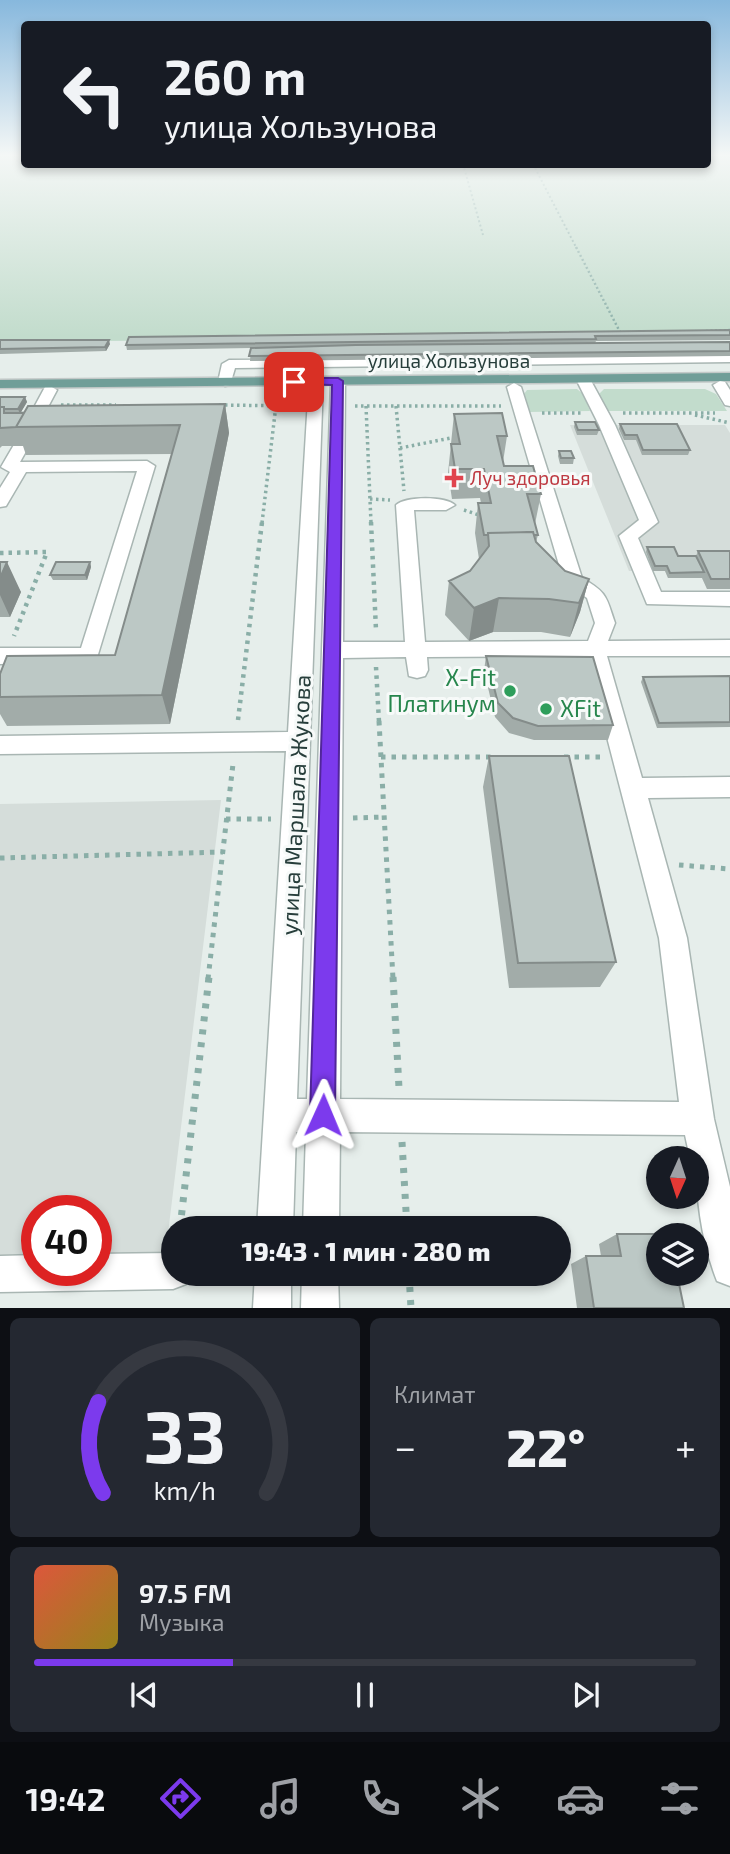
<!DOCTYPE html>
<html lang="ru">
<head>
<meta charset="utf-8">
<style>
	body { margin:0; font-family:"Exo 2",sans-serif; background:#242831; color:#f1f3f6; height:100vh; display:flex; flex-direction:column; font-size:26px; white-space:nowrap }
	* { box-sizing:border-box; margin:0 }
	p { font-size:23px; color:#9ea1a6 }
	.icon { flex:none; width:38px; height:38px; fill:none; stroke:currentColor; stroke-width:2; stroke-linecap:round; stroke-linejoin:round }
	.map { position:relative; height:1308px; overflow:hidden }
	.details { display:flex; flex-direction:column; gap:10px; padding:10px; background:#0d0f14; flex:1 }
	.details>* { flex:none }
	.banner { position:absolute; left:21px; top:21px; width:690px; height:147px; border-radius:7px; box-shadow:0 4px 10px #0003; background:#171b24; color:#f1f3f6; overflow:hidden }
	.needle { width:46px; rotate:183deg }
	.tools { position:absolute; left:646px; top:1146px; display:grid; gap:14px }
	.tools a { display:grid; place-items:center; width:63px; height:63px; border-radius:50%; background:#171b24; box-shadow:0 4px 10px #0003; font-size:35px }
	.speed { position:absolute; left:21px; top:1195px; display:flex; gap:14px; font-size:35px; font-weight:700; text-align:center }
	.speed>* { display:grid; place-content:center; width:91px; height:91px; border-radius:50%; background:#171b24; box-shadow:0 4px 10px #0003; line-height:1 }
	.speed .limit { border:10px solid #d22; background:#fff; color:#111 }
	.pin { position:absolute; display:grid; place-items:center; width:60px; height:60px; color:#fff; margin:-30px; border-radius:14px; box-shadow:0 4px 10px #0006 }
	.me { position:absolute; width:77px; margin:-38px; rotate:1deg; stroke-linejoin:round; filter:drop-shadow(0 0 5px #0008) }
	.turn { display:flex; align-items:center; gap:24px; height:147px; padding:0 28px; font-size:32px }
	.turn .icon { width:91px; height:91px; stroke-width:2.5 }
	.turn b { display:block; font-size:49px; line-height:60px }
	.big { font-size:52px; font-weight:800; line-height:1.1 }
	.details .card { flex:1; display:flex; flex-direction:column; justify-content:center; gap:10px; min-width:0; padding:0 24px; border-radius:10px; background:#242831 }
	.details .dial { align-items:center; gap:0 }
	.dial svg { height:182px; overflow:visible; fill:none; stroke:#363941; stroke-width:7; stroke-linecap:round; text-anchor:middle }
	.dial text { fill:#f1f3f6; stroke:none }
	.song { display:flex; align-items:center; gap:21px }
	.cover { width:84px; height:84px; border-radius:10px; background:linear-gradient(135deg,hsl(10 70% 55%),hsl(50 70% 35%)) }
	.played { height:7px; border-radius:4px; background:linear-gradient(90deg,#7c3aed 30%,#363941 30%) }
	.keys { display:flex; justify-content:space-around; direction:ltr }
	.heat { display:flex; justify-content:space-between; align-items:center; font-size:38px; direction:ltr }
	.details .tiles { flex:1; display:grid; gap:10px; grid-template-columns:1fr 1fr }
	.card:last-child { grid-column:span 2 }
	.trip { position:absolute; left:161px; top:1216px; width:410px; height:70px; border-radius:35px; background:#171b24; box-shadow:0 4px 10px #0003; font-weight:800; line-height:70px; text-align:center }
	.tab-bar { display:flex; height:112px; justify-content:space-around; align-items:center; background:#090b0e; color:#9ea1a6 }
	.tab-bar .icon { width:49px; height:49px }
	.tab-bar .current { color:#7c3aed }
	.tab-bar b { font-size:32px; color:#f1f3f6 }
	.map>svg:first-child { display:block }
</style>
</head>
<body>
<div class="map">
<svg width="730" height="1308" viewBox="0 0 730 1308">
	<rect width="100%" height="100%" fill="#e6eeeb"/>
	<path fill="#d5ddda" d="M570 425H725L730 433V589H707L702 578H668L665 571H629Z
		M221 800 165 1258H96V1211H37V1258H0V804Z"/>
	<path fill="#c2dccc" d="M0 154H24V164H707V154H730V335L0 342Z
		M577 389 583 394 590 411 529 412 524 394 527 390Z
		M604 389H705L716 394 727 411H606L599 394Z"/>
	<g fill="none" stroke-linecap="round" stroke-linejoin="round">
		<g stroke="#a9b6b3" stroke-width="3">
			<path id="minor" d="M730 354V362L235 368 230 385 225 386 218 382 222 364 229 360Z
				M583 375 590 379 615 425 658 522 638 538 661 592H730V606L647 604 619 536 639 520 599 425 576 379Z
				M338 377 345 381 343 642H405L396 505C406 496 445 496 455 505L446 510H414L425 642 588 641 595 623 587 598 564 582 507 387 514 383 521 387 582 578C608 593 606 597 615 623L608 641 730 640V656H607L642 778 730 777V797L648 798 687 938 714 1119 730 1187V1286L717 1281C702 1243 696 1199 696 1158H690L685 1135 340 1132 339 1228H303L306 1132H296L293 1228H257L286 751 0 754V736L288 732 309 382 316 378 321 379 323 382 297 1099H307L331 381ZM586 656 659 938 679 1102 340 1099 343 658 406 657 409 676 417 678 425 676 428 670 427 657Z
				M720 381 725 382 730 390V406L725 405 713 385Z
				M50 386 57 390 41 420 0 421V413H31L45 387Z
				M21 441 29 446 20 462 147 461 155 466 96 661 0 664V648H81L137 471 26 472 6 506 0 507V488L10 472 1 467 15 443Z
				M173 1253V1274H190L186 1284 173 1289 0 1292V1256L37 1255V1270H96V1254Z
				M255 1274H291V1308H253Z
				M302 1274H338L339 1308H301Z"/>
		</g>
		<g stroke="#c3c9c8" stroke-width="3">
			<path id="major" d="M730 373V381L0 388V380Z"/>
		</g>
		<path stroke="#8aaea7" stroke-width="2" stroke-dasharray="2 2.5" stroke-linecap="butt" d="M463 164 483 235
			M533 164 577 249"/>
		<path stroke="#8aaea7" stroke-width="2.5" stroke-dasharray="2 2.5" stroke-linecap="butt" d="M576 247 620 332H624
			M706 331 730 330"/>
		<path stroke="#8aaea7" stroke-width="3.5" stroke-dasharray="2.5 3.5" stroke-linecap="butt" d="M61 405H116
			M219 405 298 406
			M355 406H501
			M366 406 371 523
			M396 406 404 491
			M542 413H582
			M623 413H715
			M695 415 730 423
			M400 448 456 437
			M370 499 390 500
			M464 510 482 516
			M262 523 276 405"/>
		<path stroke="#8aaea7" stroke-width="4.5" stroke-dasharray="3.5 5" stroke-linecap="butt" d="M371 522 376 630
			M0 553 47 552 14 636
			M376 667 379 722
			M238 720 262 522"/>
		<path stroke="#8aaea7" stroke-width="5" stroke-dasharray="4.5 6" stroke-linecap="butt" d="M379 721 393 979
			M381 757H492
			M564 757H600
			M353 818 383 817
			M226 819H271
			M0 858 223 852
			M679 865 730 869
			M208 979 233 764"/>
		<path stroke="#8aaea7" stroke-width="7" stroke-dasharray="5 8" stroke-linecap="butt" d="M393 977 399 1088
			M402 1142 407 1228
			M180 1228 209 977
			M409 1274 411 1308"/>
		<use href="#minor" fill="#fff" fill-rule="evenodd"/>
		<use href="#major" fill="#709e98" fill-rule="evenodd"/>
	</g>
	<path fill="#a2aca9" d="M730 330V340L596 341 595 343 730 342V356L250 361 251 348 127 350 126 345Z
		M0 340 110 344 106 351 0 354Z
		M0 397H25L27 402 20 413 225 404 229 433 170 724 7 726 0 714V674L115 655 172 454 26 455 23 446H2L0 448Z
		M454 414 507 436 503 462 504 466 541 494 535 524 538 535 536 542 565 571 589 579 580 612 570 637 541 632H493L469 641 445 615 449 581 470 571 479 559 475 533 478 503H481L480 498 452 499 448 473Z
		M575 422 599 430 597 435H577L574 427Z
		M620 424 690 450 688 455H642L636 440H624L619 429Z
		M559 451 574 458 573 464H560L558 456Z
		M647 547 678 556H696L698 551H730V589H707L702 578H668L665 571H653L646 552Z
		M0 562 21 592 10 617H0Z
		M90 562 91 567 87 580H53L50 575Z
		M486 656 613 725 608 740H534L509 733 495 717 484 671Z
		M730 676V727L657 728 641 682 643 677Z
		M489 756 616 962 600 987 509 988 483 787Z
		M617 1234 684 1308H577L571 1264 586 1256H601L599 1244Z"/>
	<path fill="#848c8a" d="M109 340 110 344 106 351 105 347Z
		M25 397 27 402 20 414 18 409Z
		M225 404 229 433 170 724 162 695Z
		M7 562 21 592 10 617 0 595V578Z
		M90 562 91 567 87 580 85 575Z
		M589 579 580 612 570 637 579 603Z
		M499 598 493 632 469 641 474 608Z"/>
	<path fill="#bcc8c5" stroke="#848c8a" stroke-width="2" d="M730 330V335L595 336 596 339 126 345 129 337Z
		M0 340H109L105 347 0 349Z
		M730 342V351L249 356 251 348 356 345Z
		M0 397H25L18 409H4V407H0Z
		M225 404 162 695 0 697V674L7 656 115 655 180 425 16 427 28 406Z
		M0 407H4V413H24L16 427 0 428Z
		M502 413 507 436H497L504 466H533L541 494H527L538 535H534L533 532 488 533V535H484L478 503H491L484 469H455L451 444H460L454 414Z
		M575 422H595L599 430H578Z
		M620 424H677L690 450H643L637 435H625Z
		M559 451H571L574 458H561Z
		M533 532 536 542 565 571 589 579 579 603 549 599 499 598 474 608 449 581 470 571 489 546 488 533Z
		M647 547H674L678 556H696L704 572 670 573 667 566H655Z
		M698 551H730V579H711Z
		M0 562H7L0 578Z
		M56 562H90L85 575H50Z
		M486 656 593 657 613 725 538 726 513 718 498 703Z
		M730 676V722L659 723 643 677Z
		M489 756H569L616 962 518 963Z
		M617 1234H668L669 1236H658V1274H677L684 1308H594L586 1256H621Z"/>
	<linearGradient id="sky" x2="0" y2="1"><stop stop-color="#87b8dd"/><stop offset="0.46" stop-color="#f4f7f6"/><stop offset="1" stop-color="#f4f7f6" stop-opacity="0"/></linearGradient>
	<rect width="730" height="337" fill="url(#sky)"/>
	<path fill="#7c3aed" stroke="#51269a" stroke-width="2" d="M294 378H338L343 381 335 1115 331 1124 323 1128 314 1124 310 1115 332 385 290 384 288 382Z"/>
	<path fill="#e0444e" stroke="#f7faf9" stroke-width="2.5" d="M450.5 467.5h7v7h7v7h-7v7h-7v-7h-7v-7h7z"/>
	<g fill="#2e9e5b" stroke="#f7faf9" stroke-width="2.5">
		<circle cx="510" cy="691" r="7"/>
		<circle cx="546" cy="709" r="7"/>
	</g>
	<g text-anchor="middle" stroke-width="6" stroke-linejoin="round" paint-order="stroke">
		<g font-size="19" fill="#273e3b" stroke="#f7faf9">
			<text x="449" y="368">улица Хользунова</text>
		</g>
		<g font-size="19" fill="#be3a42" stroke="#f7faf9" text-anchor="start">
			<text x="470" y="485">Луч здоровья</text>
		</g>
		<g font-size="23" fill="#27864d" stroke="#f7faf9" text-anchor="end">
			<text x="496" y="686">X-Fit<tspan x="496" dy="26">Платинум</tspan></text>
			<text x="560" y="717" text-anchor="start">XFit</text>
		</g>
		<g font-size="23" fill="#273e3b" stroke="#f7faf9">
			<text transform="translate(296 805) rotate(-87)" y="8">улица Маршала Жукова</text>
		</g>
	</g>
</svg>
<div class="tools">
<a><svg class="needle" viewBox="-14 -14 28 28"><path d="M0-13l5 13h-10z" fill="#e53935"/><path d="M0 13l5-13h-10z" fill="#9ea1a6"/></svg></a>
<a><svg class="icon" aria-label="layers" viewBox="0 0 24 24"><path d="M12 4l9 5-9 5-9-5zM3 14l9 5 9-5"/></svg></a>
</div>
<div class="speed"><div class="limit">40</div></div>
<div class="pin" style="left:294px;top:382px;background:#d93025"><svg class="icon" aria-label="arrive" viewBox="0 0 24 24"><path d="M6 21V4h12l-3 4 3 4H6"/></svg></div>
<svg class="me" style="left:323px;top:1115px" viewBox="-20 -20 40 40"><path d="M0-17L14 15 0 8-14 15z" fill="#7c3aed" stroke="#fff" stroke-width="4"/></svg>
<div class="trip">19:43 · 1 мин · 280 m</div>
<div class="banner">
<div class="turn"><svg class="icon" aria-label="left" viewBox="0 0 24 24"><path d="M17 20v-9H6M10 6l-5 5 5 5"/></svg><div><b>260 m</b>улица Хользунова</div></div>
</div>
</div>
<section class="details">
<div class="tiles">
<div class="card dial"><svg viewBox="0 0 100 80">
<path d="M14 69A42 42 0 1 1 86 69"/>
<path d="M14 69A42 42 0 0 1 12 29" stroke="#7c3aed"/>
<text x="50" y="56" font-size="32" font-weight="700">33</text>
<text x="50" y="72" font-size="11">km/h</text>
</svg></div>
<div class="card"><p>Климат</p>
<div class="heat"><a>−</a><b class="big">22°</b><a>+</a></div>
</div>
<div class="card">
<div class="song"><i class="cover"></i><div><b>97.5 FM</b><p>Музыка</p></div></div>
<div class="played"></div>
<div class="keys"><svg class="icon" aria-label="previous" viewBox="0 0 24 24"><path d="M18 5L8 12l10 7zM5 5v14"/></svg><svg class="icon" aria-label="pause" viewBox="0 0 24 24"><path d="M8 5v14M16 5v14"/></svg><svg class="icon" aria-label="next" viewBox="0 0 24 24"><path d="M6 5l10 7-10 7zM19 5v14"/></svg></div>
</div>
</div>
</section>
<nav class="tab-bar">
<b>19:42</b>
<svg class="icon current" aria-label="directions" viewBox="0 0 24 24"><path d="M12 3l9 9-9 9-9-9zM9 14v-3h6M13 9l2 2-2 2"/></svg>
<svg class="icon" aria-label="music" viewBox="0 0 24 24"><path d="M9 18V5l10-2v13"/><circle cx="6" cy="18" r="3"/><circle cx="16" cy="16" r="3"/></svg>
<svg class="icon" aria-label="phone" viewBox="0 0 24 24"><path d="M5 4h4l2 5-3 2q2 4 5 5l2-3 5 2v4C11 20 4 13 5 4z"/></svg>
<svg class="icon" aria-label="climate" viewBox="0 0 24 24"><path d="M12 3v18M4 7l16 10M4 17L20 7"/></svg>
<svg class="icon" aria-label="car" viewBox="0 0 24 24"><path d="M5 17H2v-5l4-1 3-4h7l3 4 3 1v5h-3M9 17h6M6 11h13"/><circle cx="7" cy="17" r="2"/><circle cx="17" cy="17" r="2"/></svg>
<svg class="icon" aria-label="filters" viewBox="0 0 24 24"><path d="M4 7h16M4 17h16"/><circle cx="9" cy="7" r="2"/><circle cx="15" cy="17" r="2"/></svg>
</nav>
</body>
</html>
